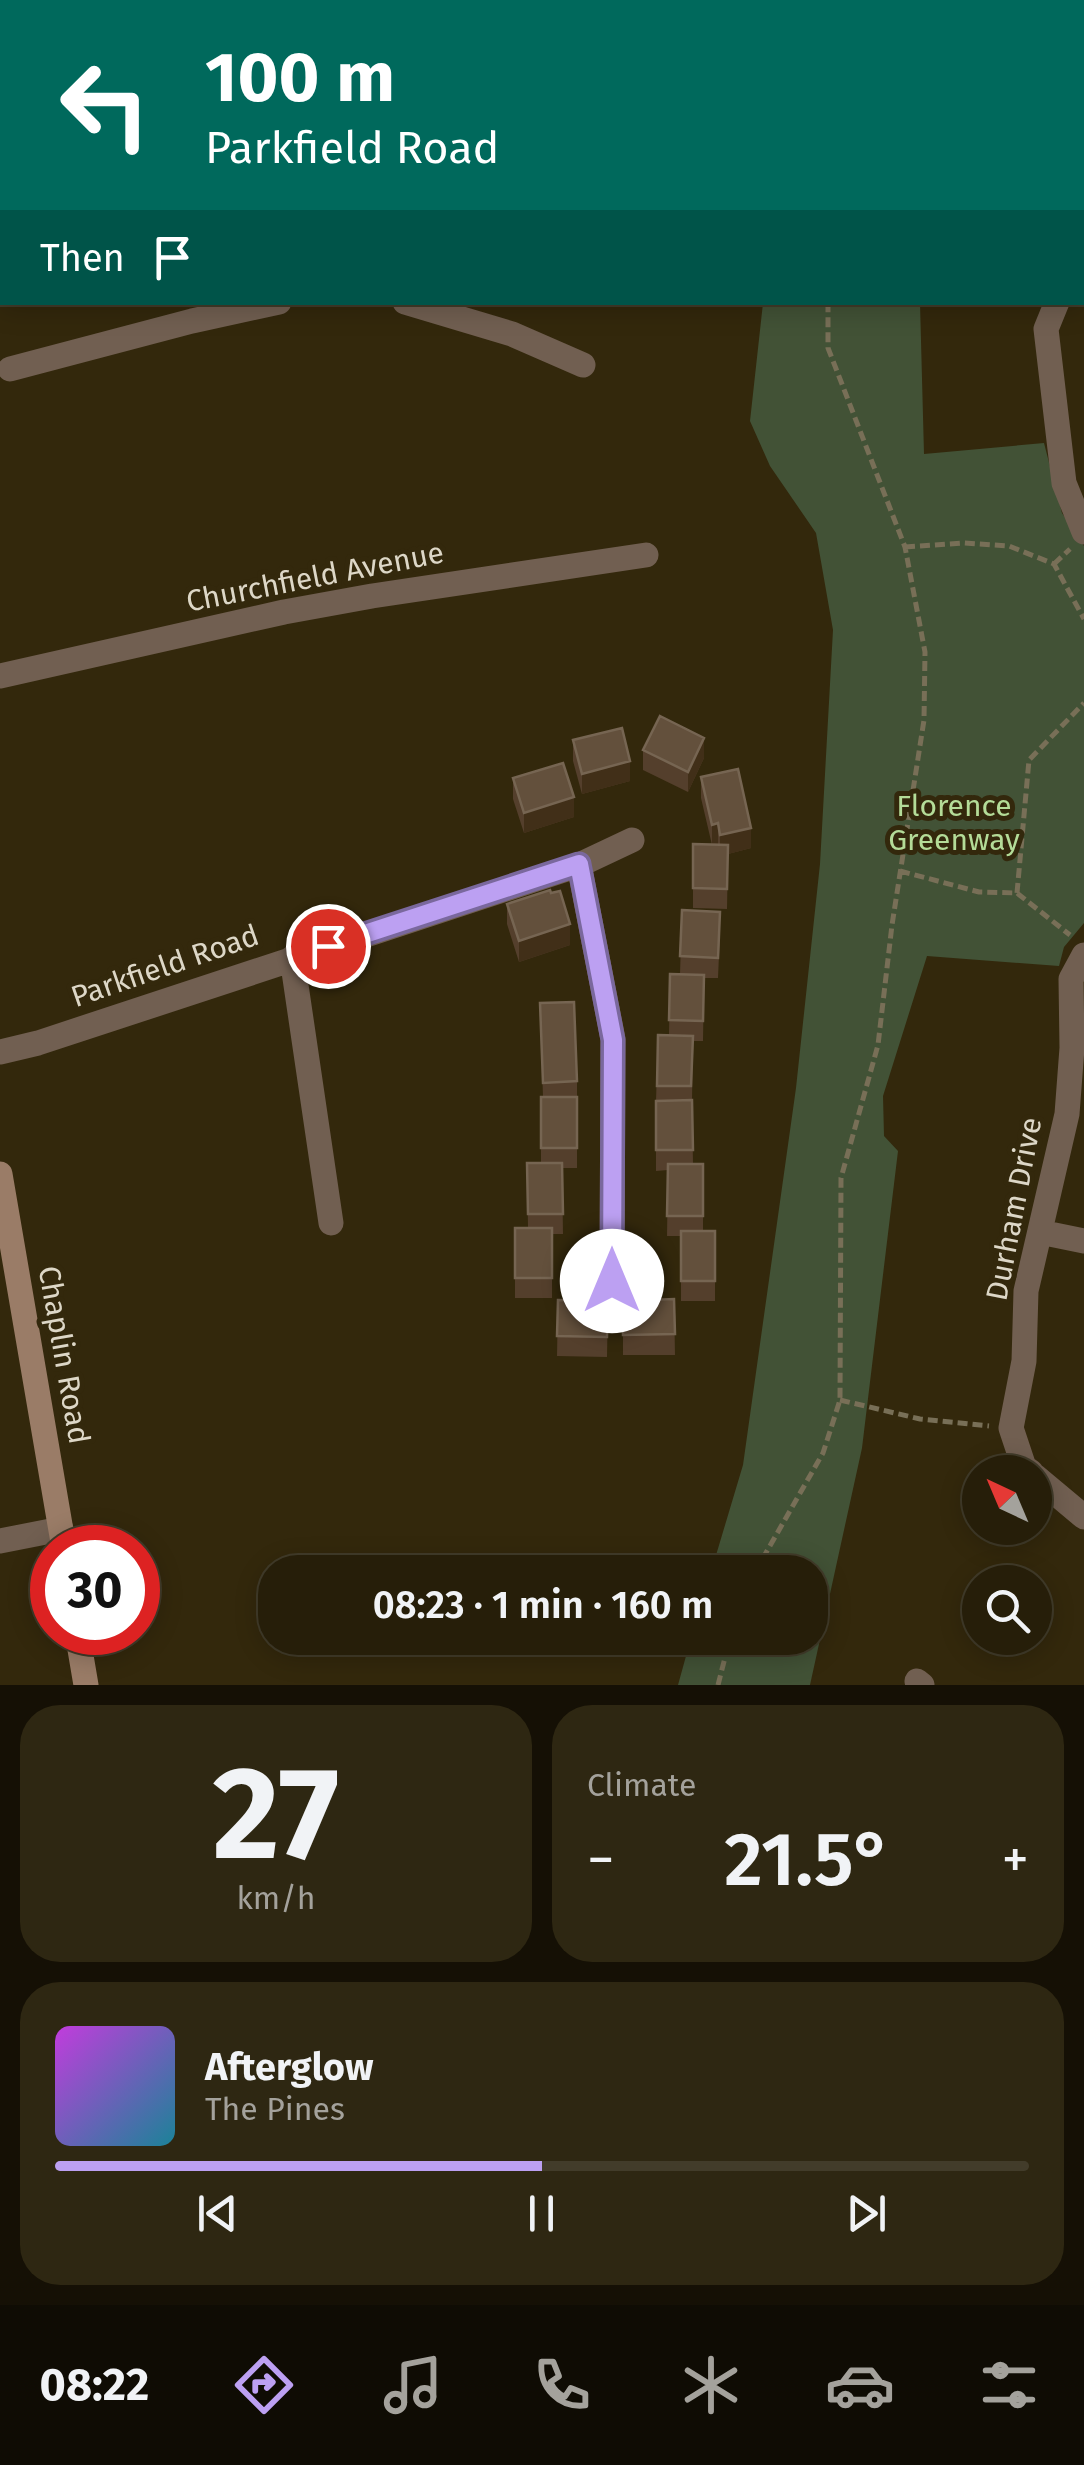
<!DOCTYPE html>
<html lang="en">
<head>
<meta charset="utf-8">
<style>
	body { margin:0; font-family:"Fira Sans",sans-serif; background:#2e2712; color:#f1f3f6; height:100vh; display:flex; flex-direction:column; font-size:38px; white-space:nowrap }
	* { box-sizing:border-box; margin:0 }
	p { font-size:32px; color:#a4a29c }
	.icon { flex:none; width:55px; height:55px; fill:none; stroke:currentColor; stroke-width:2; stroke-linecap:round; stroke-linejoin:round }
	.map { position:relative; height:1685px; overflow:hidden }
	.panel { display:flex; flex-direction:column; gap:20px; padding:20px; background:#151005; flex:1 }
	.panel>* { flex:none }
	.top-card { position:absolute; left:0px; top:0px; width:1085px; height:305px; box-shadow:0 5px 25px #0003,0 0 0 2px #423c2a; background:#00695c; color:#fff; overflow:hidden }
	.needle { width:65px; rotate:316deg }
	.tools { position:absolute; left:962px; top:1455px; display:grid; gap:20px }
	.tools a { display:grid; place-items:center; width:90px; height:90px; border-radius:50%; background:#261e09; box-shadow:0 5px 25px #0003,0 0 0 2px #423c2a; font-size:50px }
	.speed { position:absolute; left:30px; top:1525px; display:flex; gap:20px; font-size:50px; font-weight:700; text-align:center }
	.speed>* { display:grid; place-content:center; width:130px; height:130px; border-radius:50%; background:#261e09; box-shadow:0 5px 25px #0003,0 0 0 2px #423c2a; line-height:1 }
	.speed .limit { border:15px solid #d22; background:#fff; color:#111 }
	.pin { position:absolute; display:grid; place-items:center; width:85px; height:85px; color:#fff; margin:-42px; border:5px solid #fff; border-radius:50%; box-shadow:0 2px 10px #0007 }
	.me { position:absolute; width:110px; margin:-55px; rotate:0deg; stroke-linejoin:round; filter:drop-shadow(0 0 8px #0008) }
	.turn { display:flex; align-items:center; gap:35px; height:210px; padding:0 40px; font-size:45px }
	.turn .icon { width:130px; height:130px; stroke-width:2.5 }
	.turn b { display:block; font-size:70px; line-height:85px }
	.then { display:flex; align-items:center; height:95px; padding:0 40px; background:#0003; gap:20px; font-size:38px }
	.big { font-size:75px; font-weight:600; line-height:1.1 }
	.panel .card { flex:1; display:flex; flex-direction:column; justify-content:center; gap:15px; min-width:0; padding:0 35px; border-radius:40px; background:#2e2712 }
	.panel .dial { align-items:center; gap:0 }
	.dial b { font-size:130px; line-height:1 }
	.song { display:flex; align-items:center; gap:30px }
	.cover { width:120px; height:120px; border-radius:15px; background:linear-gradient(135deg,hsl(290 70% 55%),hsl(190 70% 35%)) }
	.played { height:10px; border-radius:5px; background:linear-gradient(90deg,#bca0f2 50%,#423c2a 50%) }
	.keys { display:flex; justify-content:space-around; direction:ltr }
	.heat { display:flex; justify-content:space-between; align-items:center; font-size:55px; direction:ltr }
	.panel .tiles { flex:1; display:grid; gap:20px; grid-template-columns:1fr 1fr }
	.card:last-child { grid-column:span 2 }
	.trip { position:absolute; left:258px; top:1555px; width:570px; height:100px; border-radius:40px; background:#261e09; box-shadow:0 5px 25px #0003,0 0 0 2px #423c2a; font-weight:600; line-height:100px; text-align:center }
	.tabs { display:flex; height:160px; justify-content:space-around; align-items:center; background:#0f0c04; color:#a4a29c }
	.tabs .icon { width:70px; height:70px }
	.tabs .selected { color:#bca0f2 }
	.tabs b { font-size:45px; color:#f1f3f6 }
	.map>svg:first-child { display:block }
</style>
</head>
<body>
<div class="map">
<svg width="1084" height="1685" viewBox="0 0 1084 1685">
	<rect width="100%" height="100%" fill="#33280c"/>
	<path fill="#425236" d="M763 303H920L924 454 1044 443 1062 513 1084 546V923L1064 947 1059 966 927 956 883 1096 884 1136 898 1151 862 1448 810 1685H678L691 1638H810V1572H711L743 1465 796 1088 820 864 833 630 816 533 770 466 750 421Z"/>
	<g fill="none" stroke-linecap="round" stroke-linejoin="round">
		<path stroke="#786f57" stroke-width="5" stroke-dasharray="10 5" stroke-linecap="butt" d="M830 0V2
			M905 547 964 543 1009 546 1054 564 1084 619
			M1054 564 1070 549
			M900 871 979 892 1017 893 1070 935
			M1017 893 1029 760 1084 703
			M840 1400 920 1419 989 1426
			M755 1572 823 1453 840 1400 841 1178 878 1045 892 925 924 720 925 652 905 547 828 348V302
			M718 1685 730 1638"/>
		<path stroke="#715f51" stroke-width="25" d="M569 0 570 2
			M499 2 507 0
			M1034 2 1035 0
			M0 141H2
			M1082 242 1084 239
			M405 302 512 334 583 365
			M1057 302 1046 329 1064 483 1084 532
			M10 369 192 321 279 302
			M0 676 284 612 372 596 646 555
			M579 865 613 1039 612 1281
			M292 958 331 1223
			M0 1052 38 1043 579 865 632 840
			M1040 1232 1084 1241
			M586 1281 642 1282
			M1031 1472 1024 1467 1011 1428 1024 1361 1026 1291 1067 1114 1072 1048 1071 979 1084 955
			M1035 1476 1084 1517
			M0 1541 61 1529
			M917 1681 922 1685"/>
		<path stroke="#9a7c67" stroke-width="25" d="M0 1174 64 1548
			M77 1632 86 1685"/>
	</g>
	<path fill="#543f2c" d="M573 740 630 781 582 794 573 761Z
		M643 750 704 758 688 792 643 770Z
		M701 777 751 848 728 854 727 909 693 908V844L712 845 701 798Z
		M513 778 574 817 524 833 513 799Z
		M507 904 570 945 519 962 507 924Z
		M682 910 720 932 718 978H704L703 1041H693L692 1100 693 1164H703V1231H715V1301H681V1236H667L668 1170 656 1171V1101L658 1035H669L670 974H680Z
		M540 1003 577 1081V1168H562L563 1234H552V1298H515V1228H528L527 1163H541V1097H543Z
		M674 1299 675 1355H623V1301Z
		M558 1300 608 1301 607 1357 557 1356Z"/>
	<path fill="#412f18" d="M704 738V758L688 792V772Z
		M630 761V781L582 794V774Z
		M574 797V817L524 833V813Z
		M718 823V844L712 845V825Z
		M751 828V848L728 854 727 909 728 854 720 856V835Z
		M570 924V945L519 962V941Z"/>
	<path fill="#63503c" stroke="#766552" stroke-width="2.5" d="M660 716 704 738 688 772 643 750Z
		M622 728 630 761 582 774 573 740Z
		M563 763 574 797 524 813 513 778Z
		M738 769 751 828 720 835 718 823 712 825 701 777Z
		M693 844 728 845 727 889 693 888Z
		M550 890 551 893 560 891 570 924 519 941 507 904Z
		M682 910 720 912 718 958 680 956Z
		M670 974 704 975 703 1021 669 1020Z
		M574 1002 577 1081 543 1083 540 1003Z
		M658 1035 693 1036 691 1086H657Z
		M541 1097H577V1148H541Z
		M692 1100 693 1150H656V1101Z
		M527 1163H562L563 1214H528Z
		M668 1164H703V1216H667Z
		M515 1228H552V1278H515Z
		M681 1231H715V1281H681Z
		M674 1299 675 1334 623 1335V1301Z
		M558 1300 608 1301 607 1337 557 1336Z"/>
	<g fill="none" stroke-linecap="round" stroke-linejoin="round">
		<g stroke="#7a689d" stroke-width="25">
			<path id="route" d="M328 946 579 864 613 1040 612 1281"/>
		</g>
		<use href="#route" stroke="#bca0f2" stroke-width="18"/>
	</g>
	<g text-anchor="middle" stroke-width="10" stroke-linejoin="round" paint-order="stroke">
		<g font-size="30" fill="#ddd7c7" stroke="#33280c">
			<text transform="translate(315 577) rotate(-11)" y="10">Churchfield Avenue</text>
			<text transform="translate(165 966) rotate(-19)" y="10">Parkfield Road</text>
			<text transform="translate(1014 1209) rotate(-79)" y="10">Durham Drive</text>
			<text transform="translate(64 1355) rotate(80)" y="10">Chaplin Road</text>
		</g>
		<g font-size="30" fill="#b4dc98" stroke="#33280c">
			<text x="954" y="816">Florence<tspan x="954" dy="34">Greenway</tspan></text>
		</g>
	</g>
</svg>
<div class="tools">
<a><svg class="needle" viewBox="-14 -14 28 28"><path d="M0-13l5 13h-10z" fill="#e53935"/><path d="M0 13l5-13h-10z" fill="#a4a29c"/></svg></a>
<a><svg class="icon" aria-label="search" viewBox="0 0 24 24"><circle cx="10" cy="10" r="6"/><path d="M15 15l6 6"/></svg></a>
</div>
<div class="speed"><div class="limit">30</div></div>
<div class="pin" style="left:328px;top:946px;background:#d93025"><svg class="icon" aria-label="arrive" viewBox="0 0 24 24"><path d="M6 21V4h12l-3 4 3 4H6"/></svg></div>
<svg class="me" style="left:612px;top:1281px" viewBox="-20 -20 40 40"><circle r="19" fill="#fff"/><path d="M0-13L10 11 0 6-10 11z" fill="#bca0f2"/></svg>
<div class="trip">08:23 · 1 min · 160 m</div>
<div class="top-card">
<div class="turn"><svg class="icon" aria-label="left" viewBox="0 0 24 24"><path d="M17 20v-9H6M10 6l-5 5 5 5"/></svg><div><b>100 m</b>Parkfield Road</div></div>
<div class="then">Then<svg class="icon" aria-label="arrive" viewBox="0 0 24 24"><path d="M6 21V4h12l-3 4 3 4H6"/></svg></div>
</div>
</div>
<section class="panel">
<div class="tiles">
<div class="card dial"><b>27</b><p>km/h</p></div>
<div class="card"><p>Climate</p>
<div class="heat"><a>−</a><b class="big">21.5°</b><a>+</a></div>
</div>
<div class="card">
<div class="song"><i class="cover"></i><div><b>Afterglow</b><p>The Pines</p></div></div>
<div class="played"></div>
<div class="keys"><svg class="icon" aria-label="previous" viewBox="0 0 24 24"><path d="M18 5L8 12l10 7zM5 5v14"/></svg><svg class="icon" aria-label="pause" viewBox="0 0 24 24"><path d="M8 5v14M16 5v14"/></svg><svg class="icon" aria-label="next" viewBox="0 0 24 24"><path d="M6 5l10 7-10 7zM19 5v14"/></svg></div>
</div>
</div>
</section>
<nav class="tabs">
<b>08:22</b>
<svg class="icon selected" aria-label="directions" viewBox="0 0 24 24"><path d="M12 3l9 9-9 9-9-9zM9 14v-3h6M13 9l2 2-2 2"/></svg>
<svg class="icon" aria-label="music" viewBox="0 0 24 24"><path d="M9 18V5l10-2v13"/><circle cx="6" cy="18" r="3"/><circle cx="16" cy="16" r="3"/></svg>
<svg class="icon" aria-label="phone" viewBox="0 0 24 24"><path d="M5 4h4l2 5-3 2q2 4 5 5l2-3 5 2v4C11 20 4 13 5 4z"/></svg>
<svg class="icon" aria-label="climate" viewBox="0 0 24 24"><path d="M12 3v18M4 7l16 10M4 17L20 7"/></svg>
<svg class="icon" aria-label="car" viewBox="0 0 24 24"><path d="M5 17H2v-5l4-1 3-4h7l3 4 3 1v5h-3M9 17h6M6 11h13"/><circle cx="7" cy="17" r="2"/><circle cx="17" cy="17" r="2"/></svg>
<svg class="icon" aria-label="filters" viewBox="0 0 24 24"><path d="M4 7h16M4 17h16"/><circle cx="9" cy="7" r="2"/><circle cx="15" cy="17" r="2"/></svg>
</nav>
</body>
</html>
